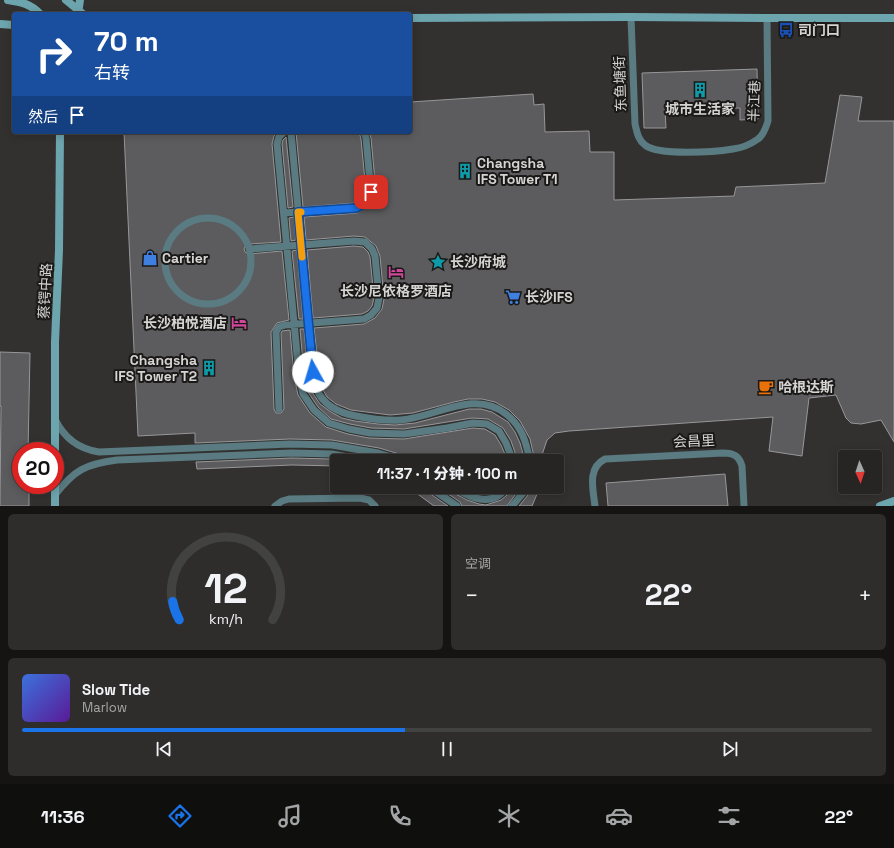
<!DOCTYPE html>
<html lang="zh">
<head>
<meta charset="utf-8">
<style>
	body { margin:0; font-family:"Space Grotesk","Noto Sans SC",sans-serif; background:#2e2d2b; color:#f1f3f6; height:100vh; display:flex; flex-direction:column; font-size:15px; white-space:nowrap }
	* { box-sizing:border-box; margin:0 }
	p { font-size:13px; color:#a4a5a6 }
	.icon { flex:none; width:22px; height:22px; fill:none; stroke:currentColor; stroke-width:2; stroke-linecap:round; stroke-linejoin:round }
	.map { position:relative; height:506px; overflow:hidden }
	.side { display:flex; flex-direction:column; gap:8px; padding:8px; background:#151413; flex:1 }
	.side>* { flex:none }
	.top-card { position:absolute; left:12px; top:12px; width:400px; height:122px; border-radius:4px; box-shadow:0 2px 10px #0003,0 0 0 1px #424241; background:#1a4fa0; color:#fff; overflow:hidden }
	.needle { width:26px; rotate:177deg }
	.tools { position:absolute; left:838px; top:450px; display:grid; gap:8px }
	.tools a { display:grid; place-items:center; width:44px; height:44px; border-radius:4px; background:#262523; box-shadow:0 2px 10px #0003,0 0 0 1px #424241; font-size:20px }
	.speed { position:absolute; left:12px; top:442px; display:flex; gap:8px; font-size:20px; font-weight:700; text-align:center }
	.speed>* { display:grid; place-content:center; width:52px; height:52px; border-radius:50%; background:#262523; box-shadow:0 2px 10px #0003,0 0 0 1px #424241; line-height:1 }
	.speed .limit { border:6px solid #d22; background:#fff; color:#111 }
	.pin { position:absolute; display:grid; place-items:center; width:34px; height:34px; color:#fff; margin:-17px; border-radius:8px; box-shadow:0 2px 6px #0006 }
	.me { position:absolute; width:44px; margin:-22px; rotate:354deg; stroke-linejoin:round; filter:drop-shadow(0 0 3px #0008) }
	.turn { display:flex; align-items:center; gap:14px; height:84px; padding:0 16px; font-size:18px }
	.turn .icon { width:52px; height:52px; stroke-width:2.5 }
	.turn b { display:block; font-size:28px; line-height:34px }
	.then { display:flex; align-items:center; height:38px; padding:0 16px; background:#0003; gap:8px; font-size:15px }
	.big { font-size:30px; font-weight:800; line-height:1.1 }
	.side .tile { flex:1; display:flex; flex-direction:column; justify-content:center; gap:6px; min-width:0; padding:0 14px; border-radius:6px; background:#2e2d2b }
	.side .dial { align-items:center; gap:0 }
	.dial svg { height:104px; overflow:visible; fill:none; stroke:#424241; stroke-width:7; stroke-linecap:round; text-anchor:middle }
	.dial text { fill:#f1f3f6; stroke:none }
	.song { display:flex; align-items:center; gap:12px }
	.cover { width:48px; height:48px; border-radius:6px; background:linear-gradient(135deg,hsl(220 70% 55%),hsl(270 70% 35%)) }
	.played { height:4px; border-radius:2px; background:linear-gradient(90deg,#1a73e8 45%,#424241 45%) }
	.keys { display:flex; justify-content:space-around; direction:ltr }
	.heat { display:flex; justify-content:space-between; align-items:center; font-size:22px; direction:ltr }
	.side .tiles { flex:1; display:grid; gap:8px; grid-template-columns:1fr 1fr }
	.tile:last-child { grid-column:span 2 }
	.trip { position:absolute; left:330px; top:454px; width:234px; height:40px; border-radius:4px; background:#262523; box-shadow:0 2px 10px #0003,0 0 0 1px #424241; font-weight:800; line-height:40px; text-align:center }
	.tabs { display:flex; height:64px; justify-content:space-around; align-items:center; background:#0f0f0e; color:#a4a5a6 }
	.tabs .icon { width:28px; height:28px }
	.tabs .current { color:#1a73e8 }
	.tabs b { font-size:18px; color:#f1f3f6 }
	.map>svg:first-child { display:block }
</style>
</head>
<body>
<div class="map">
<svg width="894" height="506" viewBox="0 0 894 506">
	<rect width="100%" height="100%" fill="#33312f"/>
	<path fill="#5c5c5f" stroke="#97979a" d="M757 69 758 119 740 120V108L665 110 666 128H644L642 73Z
		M533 94 534 105 544 104 545 132 589 131 590 152H614V200L734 196 736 187 825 183 840 95 862 97 858 121H894V442L881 420 861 424 851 423 846 418 836 395 809 398 802 456 769 451 773 417 569 431 555 433 547 440 542 455V461H535L530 439 520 421 509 410 495 402 482 399H468L454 402 413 413 390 415 351 410 336 404 327 397 322 388 320 380 314 328 364 324 375 318 382 309 384 299 380 256 376 246 365 237 354 236 306 240 304 217 357 213 369 205 373 200 376 192 371 138 369 132H410V102Z
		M124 132H277L274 136 272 144 281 242 249 244 246 245 244 249 245 252 249 254 282 251 289 320 277 323 271 332 274 409 276 413H281L284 409 281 333 282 331 290 330 294 376 298 395 310 413 326 427 348 434 369 438 404 439 473 428 485 429 495 435 501 445 508 461H410L409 458 406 456 379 448 332 440 290 439 195 443V433L138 436Z
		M296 132H359L361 139 366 191 362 198 355 203 303 207Z
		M286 137 293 207 288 208 282 144 283 140Z
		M294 217 296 240 291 241 289 218Z
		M354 246 363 247 368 252 370 257 374 298 372 306 368 311 362 314 313 318 307 250Z
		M297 250 303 319H299L292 251Z
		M300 329H304L308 372 312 392 320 404 331 412 342 418 355 421 378 424 395 425 415 423 469 409H481L492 412 508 422 515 432 520 443 525 461H518L511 441 503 428 488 419 472 418 404 429 371 428 350 424 331 419 318 407 308 392 304 374Z
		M0 352 30 353 28 451H21V485H29V506H0L1 406H0Z
		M370 457 377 458 387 461H373Z
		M292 458 331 459 342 461H337V466L292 465 197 469 196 462Z
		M725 474 728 506H608L606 483Z
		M408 487H424L426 491 448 506H434Z
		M438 487H448L450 491 467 500 479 504 486 505 501 500 512 491 513 487H521L507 506H462L460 502Z
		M463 487H501L496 492 486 494 476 493Z
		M531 487H540L532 506H519L528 495Z"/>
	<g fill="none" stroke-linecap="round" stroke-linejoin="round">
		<path stroke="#597b81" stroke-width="7" d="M631 17 635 124C637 132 638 140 645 145 658 156 715 152 733 149 741 148 751 144 758 139 764 135 766 127 768 121L767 18
			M284 132 279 137 277 144 299 375 303 394 314 410 329 423 349 429 370 433 404 434 447 428 473 423 487 424 499 431 506 443 513 461
			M291 132 313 372C314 378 315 385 317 390 324 406 340 413 356 416 371 419 386 421 401 420 436 417 475 389 506 414 522 426 526 442 530 461
			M284 213 356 208C364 204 368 201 371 192L366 138 364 132
			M165 261a43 43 0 1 1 86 0a43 43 0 1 1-86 0Z
			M249 249 354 241 365 242 372 249 375 256 379 298 377 308 371 315 364 319 285 325 279 327 276 332 279 409
			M55 419C64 438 79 449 99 452L290 444 332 445 378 453 405 461
			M429 487 457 506
			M453 487C466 495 483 505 498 496 501 494 505 490 508 487
			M55 495C74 470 86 464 117 460L292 453 332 454 368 461
			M275 506 282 501 289 499 360 498 369 500 375 506
			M512 506 524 492 526 487
			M595 506C593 489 587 468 605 459L723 453C734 453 739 456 742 466L744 506"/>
		<path stroke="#6da5ae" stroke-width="8" d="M8 0C21 2 31 4 40 14
			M66 0 83 14
			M78 14 80 0
			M410 18 631 17 767 18H894
			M0 24 14 25
			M55 451V342L59 250 60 132
			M55 485V506
			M880 506 894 501"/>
	</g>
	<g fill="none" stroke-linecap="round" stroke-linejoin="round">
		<g stroke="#114b97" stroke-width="10">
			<path id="route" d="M313 372 298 212 356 208C364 204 368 201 371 192"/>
		</g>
		<use href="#route" stroke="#1a73e8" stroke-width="7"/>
		<path stroke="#f59e0b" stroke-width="7" d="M301 212H298L302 257"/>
	</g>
	<defs>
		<g id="bus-bare" transform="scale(1.2)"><path d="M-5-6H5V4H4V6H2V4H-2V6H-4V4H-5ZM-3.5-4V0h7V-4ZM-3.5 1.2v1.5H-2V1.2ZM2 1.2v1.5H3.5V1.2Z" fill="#1a4fb4" stroke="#1a1918" stroke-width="2.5" paint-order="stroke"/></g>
		<g id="building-bare" transform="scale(1.2)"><path d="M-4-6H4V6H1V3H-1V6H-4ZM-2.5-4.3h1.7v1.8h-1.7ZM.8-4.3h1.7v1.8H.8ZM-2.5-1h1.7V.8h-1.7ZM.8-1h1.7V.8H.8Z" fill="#0f9aa8" stroke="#1a1918" stroke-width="2.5" paint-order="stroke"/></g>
		<g id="shop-bare" transform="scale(1.2)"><path d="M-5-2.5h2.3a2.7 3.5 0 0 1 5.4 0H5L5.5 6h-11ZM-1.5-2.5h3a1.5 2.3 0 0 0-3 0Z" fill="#3f7fe0" stroke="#1a1918" stroke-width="2.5" paint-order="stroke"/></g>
		<g id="sight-bare" transform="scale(1.2)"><path d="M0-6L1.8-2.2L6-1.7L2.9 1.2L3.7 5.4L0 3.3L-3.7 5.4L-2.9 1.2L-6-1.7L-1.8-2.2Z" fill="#0f9aa8" stroke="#1a1918" stroke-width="2.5" paint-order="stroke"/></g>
		<g id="hotel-bare" transform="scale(1.2)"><path d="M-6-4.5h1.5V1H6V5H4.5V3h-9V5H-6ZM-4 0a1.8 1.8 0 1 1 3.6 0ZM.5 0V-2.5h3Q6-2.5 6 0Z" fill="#d1479c" stroke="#1a1918" stroke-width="2.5" paint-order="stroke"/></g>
		<g id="supermarket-bare" transform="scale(1.2)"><path d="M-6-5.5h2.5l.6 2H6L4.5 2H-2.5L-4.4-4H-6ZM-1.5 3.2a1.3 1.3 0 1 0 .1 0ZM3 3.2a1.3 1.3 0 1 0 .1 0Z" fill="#3f7fe0" stroke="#1a1918" stroke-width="2.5" paint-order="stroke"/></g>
		<g id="cafe-bare" transform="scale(1.2)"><path d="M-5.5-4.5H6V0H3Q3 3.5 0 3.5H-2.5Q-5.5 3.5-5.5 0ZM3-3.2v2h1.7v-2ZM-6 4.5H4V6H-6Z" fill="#e8710a" stroke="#1a1918" stroke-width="2.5" paint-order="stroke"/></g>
	</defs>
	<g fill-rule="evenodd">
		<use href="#bus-bare" x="786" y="30"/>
		<use href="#building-bare" x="700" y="90"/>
		<use href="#building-bare" x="465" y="171"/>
		<use href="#shop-bare" x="150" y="258"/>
		<use href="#sight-bare" x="438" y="262"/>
		<use href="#hotel-bare" x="396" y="272"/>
		<use href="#supermarket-bare" x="513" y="297"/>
		<use href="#hotel-bare" x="239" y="323"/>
		<use href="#building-bare" x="209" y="368"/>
		<use href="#cafe-bare" x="766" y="387"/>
	</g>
	<g text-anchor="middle" stroke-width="4" stroke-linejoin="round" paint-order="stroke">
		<g font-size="14" font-weight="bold" fill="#d5d4d2" stroke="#1a1918" text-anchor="start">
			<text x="798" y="35">司门口</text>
			<text x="700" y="114" text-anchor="middle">城市生活家</text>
			<text x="477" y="168">Changsha<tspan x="477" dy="16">IFS Tower T1</tspan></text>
			<text x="162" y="263">Cartier</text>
			<text x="450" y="267">长沙府城</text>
			<text x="396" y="296" text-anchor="middle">长沙尼依格罗酒店</text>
			<text x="525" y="302">长沙IFS</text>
			<text x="227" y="328" text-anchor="end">长沙柏悦酒店</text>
			<text x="197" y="365" text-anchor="end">Changsha<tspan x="197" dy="16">IFS Tower T2</tspan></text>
			<text x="778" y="392">哈根达斯</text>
		</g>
		<g font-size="14" fill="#d5d4d2" stroke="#1a1918">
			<text transform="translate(620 84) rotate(-92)" y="5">东鱼塘街</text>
			<text transform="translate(754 101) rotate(-88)" y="5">半江巷</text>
			<text transform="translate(45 291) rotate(-87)" y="5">蔡锷中路</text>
			<text transform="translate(694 441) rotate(-3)" y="5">会昌里</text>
		</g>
	</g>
</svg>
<div class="tools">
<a><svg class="needle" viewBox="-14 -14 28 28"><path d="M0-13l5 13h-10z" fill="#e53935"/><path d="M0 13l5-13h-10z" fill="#a4a5a6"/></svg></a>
</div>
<div class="speed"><div class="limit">20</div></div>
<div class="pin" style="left:371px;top:192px;background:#d93025"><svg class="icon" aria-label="arrive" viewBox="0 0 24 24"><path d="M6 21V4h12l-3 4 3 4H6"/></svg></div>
<svg class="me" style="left:313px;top:372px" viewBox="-20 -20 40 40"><circle r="19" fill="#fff"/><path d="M0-13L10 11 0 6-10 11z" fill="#1a73e8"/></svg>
<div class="trip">11:37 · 1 分钟 · 100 m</div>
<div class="top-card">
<div class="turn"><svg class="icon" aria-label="right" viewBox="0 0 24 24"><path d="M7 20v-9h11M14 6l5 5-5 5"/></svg><div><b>70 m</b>右转</div></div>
<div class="then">然后<svg class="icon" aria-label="arrive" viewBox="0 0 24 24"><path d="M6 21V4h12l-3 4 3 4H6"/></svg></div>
</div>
</div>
<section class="side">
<div class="tiles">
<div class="tile dial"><svg viewBox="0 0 100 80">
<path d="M14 69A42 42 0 1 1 86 69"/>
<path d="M14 69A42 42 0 0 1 9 55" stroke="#1a73e8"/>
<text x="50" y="56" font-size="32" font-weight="700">12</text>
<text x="50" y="72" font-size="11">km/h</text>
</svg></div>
<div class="tile"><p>空调</p>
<div class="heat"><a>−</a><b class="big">22°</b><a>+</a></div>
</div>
<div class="tile">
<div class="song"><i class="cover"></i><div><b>Slow Tide</b><p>Marlow</p></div></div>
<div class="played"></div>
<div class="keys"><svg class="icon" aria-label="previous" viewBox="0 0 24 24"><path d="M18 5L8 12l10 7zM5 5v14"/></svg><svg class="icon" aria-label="pause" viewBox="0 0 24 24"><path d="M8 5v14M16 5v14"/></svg><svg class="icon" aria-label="next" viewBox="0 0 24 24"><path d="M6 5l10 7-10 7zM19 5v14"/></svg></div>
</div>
</div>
</section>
<nav class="tabs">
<b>11:36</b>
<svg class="icon current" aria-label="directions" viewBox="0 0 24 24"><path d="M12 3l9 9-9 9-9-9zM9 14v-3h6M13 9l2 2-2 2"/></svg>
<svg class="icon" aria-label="music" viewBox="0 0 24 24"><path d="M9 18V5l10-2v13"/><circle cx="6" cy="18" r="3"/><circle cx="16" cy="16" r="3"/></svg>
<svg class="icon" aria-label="phone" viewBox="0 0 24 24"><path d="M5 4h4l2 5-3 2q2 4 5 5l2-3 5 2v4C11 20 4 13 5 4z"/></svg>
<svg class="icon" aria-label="climate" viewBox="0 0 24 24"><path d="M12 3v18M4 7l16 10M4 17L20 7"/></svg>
<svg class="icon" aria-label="car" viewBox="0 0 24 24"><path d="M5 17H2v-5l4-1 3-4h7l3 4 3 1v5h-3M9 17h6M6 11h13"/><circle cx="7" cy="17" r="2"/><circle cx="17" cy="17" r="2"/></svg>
<svg class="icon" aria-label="filters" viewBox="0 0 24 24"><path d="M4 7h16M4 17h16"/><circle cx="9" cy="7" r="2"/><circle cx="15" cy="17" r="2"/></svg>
<b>22°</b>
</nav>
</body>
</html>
